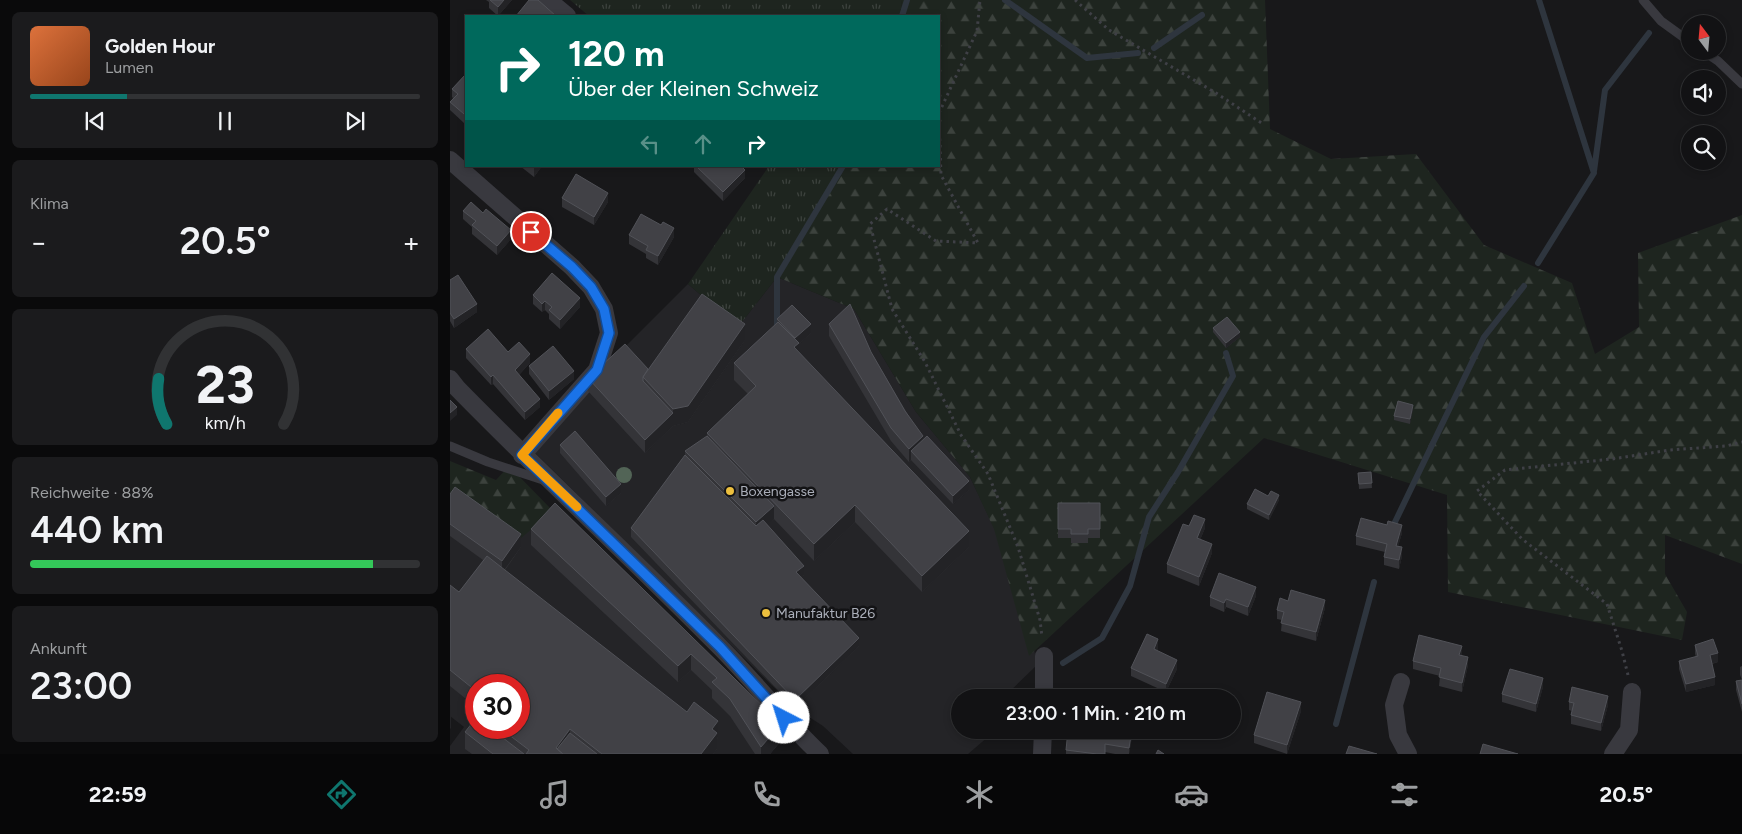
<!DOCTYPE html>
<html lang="de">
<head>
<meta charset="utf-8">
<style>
	body { margin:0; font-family:Figtree,sans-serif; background:#1b1b1d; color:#f1f3f6; height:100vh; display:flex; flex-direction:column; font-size:19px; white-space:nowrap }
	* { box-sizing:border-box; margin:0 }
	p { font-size:16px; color:#9c9ea0 }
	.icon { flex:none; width:28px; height:28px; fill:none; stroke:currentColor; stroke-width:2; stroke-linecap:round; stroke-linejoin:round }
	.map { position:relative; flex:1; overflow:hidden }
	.details { display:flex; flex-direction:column; gap:12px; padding:12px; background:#0a0a0b; width:450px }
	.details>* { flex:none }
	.banner { position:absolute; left:15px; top:15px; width:475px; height:152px; border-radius:0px; box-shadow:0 2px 8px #0003,0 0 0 1px #313234; background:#00695c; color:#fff; overflow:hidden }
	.needle { width:32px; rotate:344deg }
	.fabs { position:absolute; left:1231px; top:15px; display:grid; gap:10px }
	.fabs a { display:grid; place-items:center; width:45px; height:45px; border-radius:50%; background:#121214; box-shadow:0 2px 8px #0003,0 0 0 1px #313234; font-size:25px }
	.speed { position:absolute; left:15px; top:674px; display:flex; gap:10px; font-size:25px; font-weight:700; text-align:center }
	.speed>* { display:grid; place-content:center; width:65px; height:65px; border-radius:50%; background:#121214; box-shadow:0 2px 8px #0003,0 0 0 1px #313234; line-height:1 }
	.speed .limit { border:8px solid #d22; background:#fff; color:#111 }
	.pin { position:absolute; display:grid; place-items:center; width:42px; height:42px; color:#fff; margin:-21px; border:2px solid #fff; border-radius:50%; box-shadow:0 1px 5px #0007 }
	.me { position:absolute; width:55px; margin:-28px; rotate:320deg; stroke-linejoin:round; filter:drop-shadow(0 0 4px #0008) }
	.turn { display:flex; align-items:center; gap:18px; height:105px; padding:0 20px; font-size:22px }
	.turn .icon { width:65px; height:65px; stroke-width:2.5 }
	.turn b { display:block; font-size:35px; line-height:42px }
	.lanes { display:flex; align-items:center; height:48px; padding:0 20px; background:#0003; justify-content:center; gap:25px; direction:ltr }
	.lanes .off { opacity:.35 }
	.big { font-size:38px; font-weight:600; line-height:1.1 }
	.details .widget { flex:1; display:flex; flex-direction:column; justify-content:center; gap:8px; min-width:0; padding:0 18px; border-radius:8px; background:#1b1b1d }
	.details .dial { align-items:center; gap:0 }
	.dial svg { height:130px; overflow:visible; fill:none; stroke:#313234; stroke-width:7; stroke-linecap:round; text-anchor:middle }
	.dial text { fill:#f1f3f6; stroke:none }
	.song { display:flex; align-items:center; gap:15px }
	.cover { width:60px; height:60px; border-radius:8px; background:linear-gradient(135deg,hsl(20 70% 55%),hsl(20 70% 35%)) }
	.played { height:5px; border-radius:2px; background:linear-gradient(90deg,#0f766e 25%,#313234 25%) }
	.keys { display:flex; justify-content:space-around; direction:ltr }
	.heat { display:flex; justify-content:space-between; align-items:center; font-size:28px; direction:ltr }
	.charge { height:8px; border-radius:4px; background:linear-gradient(90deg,#34c759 88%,#313234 0) }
	.trip { position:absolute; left:501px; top:689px; width:290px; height:50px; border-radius:25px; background:#121214; box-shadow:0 2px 8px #0003,0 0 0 1px #313234; font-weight:600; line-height:50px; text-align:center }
	.tab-bar { display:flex; height:80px; justify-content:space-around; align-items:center; background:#070708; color:#9c9ea0 }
	.tab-bar .icon { width:35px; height:35px }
	.tab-bar .on { color:#0f766e }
	.tab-bar b { font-size:22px; color:#f1f3f6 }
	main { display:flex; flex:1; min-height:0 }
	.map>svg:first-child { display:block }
</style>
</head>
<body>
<main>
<section class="details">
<div class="widget">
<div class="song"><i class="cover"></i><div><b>Golden Hour</b><p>Lumen</p></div></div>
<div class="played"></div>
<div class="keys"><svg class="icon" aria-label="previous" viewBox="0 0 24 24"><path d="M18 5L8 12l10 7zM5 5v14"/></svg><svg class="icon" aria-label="pause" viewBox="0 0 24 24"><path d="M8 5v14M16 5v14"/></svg><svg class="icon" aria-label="next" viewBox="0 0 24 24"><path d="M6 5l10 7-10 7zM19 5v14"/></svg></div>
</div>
<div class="widget"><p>Klima</p>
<div class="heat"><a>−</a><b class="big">20.5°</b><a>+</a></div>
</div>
<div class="widget dial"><svg viewBox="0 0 100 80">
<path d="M14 69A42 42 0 1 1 86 69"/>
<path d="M14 69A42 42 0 0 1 9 41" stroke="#0f766e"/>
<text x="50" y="56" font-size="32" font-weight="700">23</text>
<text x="50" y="72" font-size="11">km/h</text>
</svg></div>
<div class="widget"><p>Reichweite · 88%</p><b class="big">440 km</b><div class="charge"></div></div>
<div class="widget"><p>Ankunft</p><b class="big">23:00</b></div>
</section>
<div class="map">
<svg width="1292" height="754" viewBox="0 0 1292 754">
	<defs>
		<pattern id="grass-tufts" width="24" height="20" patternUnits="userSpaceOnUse" patternTransform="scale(1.25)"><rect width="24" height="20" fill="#1e251f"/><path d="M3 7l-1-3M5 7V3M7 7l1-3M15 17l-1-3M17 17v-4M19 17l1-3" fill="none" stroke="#3c423d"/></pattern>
		<pattern id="forest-firs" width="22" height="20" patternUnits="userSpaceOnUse" patternTransform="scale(1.25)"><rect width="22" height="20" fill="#1e251f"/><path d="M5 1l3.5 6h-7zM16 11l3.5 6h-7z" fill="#3c423d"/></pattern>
	</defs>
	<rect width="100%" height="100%" fill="#18181a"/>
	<path fill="#242427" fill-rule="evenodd" d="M327 277 404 309 466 412 520 477 573 589 587 665 554 697 510 698V730H533L539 736 518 754H403L373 726 345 708 77 445 238 284 288 327Z
		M0 497 103 511 331 741 320 754H0V746L14 727 0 716ZM26 685H69V728H26Z"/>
	<path fill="url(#grass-tufts)" d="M120 0H452L450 16H139Z
		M319 166H393L327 277 288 327 238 284Z"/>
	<path fill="url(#forest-firs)" d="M452 0H815L820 129 881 159 966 154 1034 245 1122 283 1145 354 1189 327 1188 253 1292 215V564L1215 535V574L1237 612 1232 640 998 592 997 495 814 438 579 656 544 529 520 477 466 412 404 309 327 277 393 166H489V16H450Z
		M0 461 46 480 59 466 103 511 70 539 0 497Z"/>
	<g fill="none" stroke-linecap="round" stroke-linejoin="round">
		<path stroke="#2e353e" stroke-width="6" d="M555 0 637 58 688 53
			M452 16 457 0
			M704 48 752 15
			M1144 171 1155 90 1199 33
			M1088 263 1144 173 1089 0
			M327 327V277L393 166
			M945 522 1034 337 1074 286
			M613 663 652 638 680 586 699 517 728 472 783 376 776 353
			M886 724 924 582"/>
		<path stroke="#3f4046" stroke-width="3" stroke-dasharray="2.5 4" stroke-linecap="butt" d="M625 0 659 30 766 93 813 124
			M489 113 527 31 530 0
			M489 119 491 175 528 243 486 241 437 209 420 224 442 309 475 362 511 435 538 474 568 547 590 620 592 637
			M1178 675 1172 651 1157 604 1072 539 1027 491 1055 470 1162 459 1220 450 1276 446 1292 442"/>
		<path stroke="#39393f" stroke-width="9" d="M1193 0 1211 21 1240 42
			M1253 51 1268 61 1292 84
			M0 446 38 462 93 480"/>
		<path stroke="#39393f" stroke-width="18" d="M98 0 117 16
			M0 160 122 267 141 287 154 309 159 333 147 370 72 455
			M0 379 7 388C93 476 183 559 269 646 304 681 334 720 370 754
			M951 682 944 705 948 735 958 754
			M594 698V656
			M592 754 593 730
			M1163 754 1179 730 1182 692"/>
	</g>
	<circle fill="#526456" cx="174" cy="475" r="8"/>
	<path fill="#343438" d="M36 0H62L48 16 39 8V2Z
		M16 74V120L14 123 0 110V102L3 98 2 97V89Z
		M70 166H92L84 177Z
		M244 166H291L295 178 273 201 244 172Z
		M112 198 158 202 144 225 112 207Z
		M13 211 61 239 47 255 22 234V227L13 219Z
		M211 225 224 237 208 265 196 258V254L179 244V235Z
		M0 280 27 312 4 328 0 321Z
		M83 295 130 307 110 329 99 319V314L95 310 92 312 83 304Z
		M327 319 361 333 349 344V352L519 547 472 592 405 522 364 561 324 519 317 525 354 575 351 577 409 646 345 708 181 537V528L235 455V451L257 436V433L298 394 284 380V363L327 323Z
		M379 324 421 352 473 440 519 490 503 504 461 460 459 462 441 441 379 336Z
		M763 328 790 337 776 348 763 332Z
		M295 340 238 422 223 426 195 453 138 391V378L198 369Z
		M16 349 58 352 80 363 69 375 90 407 75 420 43 384 41 385 16 358Z
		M79 366 124 379 99 400 79 374Z
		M963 409 960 424 944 420V416Z
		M110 445 171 493 156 506 110 453Z
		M921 472 922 488 909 489 908 473Z
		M0 494 71 547 55 570 268 737 267 739V749L263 754H22L15 749V732H46V728H69L26 685V707L0 686V585L9 592 33 560 0 536Z
		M818 496 829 500 819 520 797 509V504Z
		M105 503 331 741 320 754H305L280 716 262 698V690L241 670 228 682 81 545V529Z
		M608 503H650V538H638V543H621V538H608Z
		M739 526 755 528 750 540 762 553 749 586 717 573V564Z
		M952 533 948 546 952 556 949 569 934 565V557L935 552 906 545V536Z
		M806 596 798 616 776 607 774 612 760 606V597Z
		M875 608 866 641 831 631 832 620 827 619V610Z
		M1245 645 1268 662 1262 664 1265 685 1236 692 1229 669V661L1246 657 1245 654Z
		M708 648 707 651 727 669 716 692 681 676V668Z
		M1012 654V655L1018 665 1012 692 989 686 990 676 963 669V661Z
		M1292 666V712L1286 690V681L1292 680 1290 675V667Z
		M1093 687 1086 712 1052 702V694Z
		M1119 702 1158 705 1151 731 1121 724V715L1122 711 1119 710Z
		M851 711 837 754 804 743V735Z
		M683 730 679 754H665L655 752V754H616V750Z"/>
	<path fill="#232326" d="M54 0H62L48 16V7Z
		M16 112V120L14 123V114Z
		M86 166H92L84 177V168Z
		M295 170V178L273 201V192Z
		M158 193V202L144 225V217Z
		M224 228V237L208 265V256Z
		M61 230V239L47 255V246Z
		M130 298V307L110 329V320Z
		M95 301V310L92 312V304Z
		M27 304V312L4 328V319Z
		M295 324V340L238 422 223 426 195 453V440L223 413V409Z
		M361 324V333L349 344V359L344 347 345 346V338Z
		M790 332V337L776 348V343Z
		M80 354V363L65 379V370Z
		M124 371V379L99 400V391Z
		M43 375V384L41 385V377Z
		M90 399V407L75 420V412Z
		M963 405V409L960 424V419Z
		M7 407V415L0 421V413Z
		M473 436V448L461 451V460L459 462V449Z
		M519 481V490L503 504V496Z
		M171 484V493L156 506V497Z
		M829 495V500L819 520V515Z
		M405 505V522L364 561V544Z
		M324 506V519L306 535V522Z
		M755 519V528L747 547V538Z
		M952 525V533L946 554V546Z
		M519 531V547L472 592V576Z
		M71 534V547L52 573V561Z
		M762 544V553L749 586V577Z
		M952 547V556L949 569V560Z
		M354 566V575L346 580V572Z
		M806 587V596L798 616V607Z
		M776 599V607L774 612V603Z
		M875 600V608L866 641V632Z
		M409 638V646L345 708V700Z
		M708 639V648L704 658V649Z
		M1012 646V654L1009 664V655Z
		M1268 653V662L1260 664V655Z
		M241 654V670L228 682V666Z
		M1018 657V665L1012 692V683Z
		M727 660V669L716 692V684Z
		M1265 677V685L1236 692V684Z
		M1093 678V687L1086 712V704Z
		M1158 696V705L1151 731V723Z
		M851 702V711L837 754V745Z
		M1 705V728L0 729V706Z
		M268 721V737L267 739V749L263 754H251L262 729Z
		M331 724V741L320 754H311V747Z
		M120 729V746L114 754 106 748Z
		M682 730H683V732L679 754V748Z"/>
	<path fill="#414146" stroke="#515258" d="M40 0H54L48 7Z
		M79 0H88L106 16H66Z
		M16 74V112L14 114 0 102 8 94 2 89Z
		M246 166H291L295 170 273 192Z
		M126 174 158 193 144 217 112 198Z
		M21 202 33 213 36 209 61 230 47 246 22 225 26 221 13 211Z
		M191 214 211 225 213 222 224 228 208 256 196 250 198 246 179 235Z
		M102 273 130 298 110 320 99 310 102 307 95 301 92 304 83 295Z
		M8 275 27 304 4 319 0 313V280Z
		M252 294 295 324 238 406 223 409 193 377Z
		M400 304 421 352 455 411 473 436 459 449 441 428 379 324Z
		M342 305 361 324 345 338 327 319Z
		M777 317 790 332 776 343 763 328Z
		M328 322 349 343 344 347 519 531 472 576 405 505 364 544 257 433 306 386 284 363Z
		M38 329 58 352 69 342 80 354 65 370 90 399 75 412 43 375 41 377 16 349Z
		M175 344 198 369 193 377V381L223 413 195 440 138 378Z
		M103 346 124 371 99 391 79 366Z
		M0 400 7 407 0 413Z
		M948 401 963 405 960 419 944 416Z
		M125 431 171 484 156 497 110 445Z
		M257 436 324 506 306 522 235 451Z
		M477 436 519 481 503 496 461 451Z
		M235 455 306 526 313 520 354 566 346 572 409 638 345 700 181 528Z
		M921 472 922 483 909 484 908 473Z
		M5 487 71 534 52 561 0 524V494Z
		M805 489 818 496 821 491 829 495 819 515 797 504Z
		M105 503 331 724 311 747 280 699 262 682 267 678 241 654 228 666 81 529Z
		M608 503H650V529H638V534H621V529H608Z
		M744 515 755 519 747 538 762 544 749 577 717 564 733 524 739 526Z
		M911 518 937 525 938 521 952 525 946 546 952 547 949 560 934 557 937 544 906 536Z
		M37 556 237 712 244 702 268 721 262 729 267 733 251 754H152L120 729 106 748 113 754H76L79 750 50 728H69V685H26V691L0 670V585L9 592Z
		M769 573 806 587 798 607 776 599 774 603 760 597Z
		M841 590 875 600 866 632 831 623 834 612 827 610 830 598 838 601Z
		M697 634 708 639 704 649 727 660 716 684 681 668Z
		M969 635 1012 646 1009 655 1018 657 1012 683 989 677 991 668 963 661Z
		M1263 639 1268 653 1260 655 1265 677 1236 684 1229 661 1248 656 1245 645Z
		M1060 669 1093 678 1086 704 1052 694Z
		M1292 680V704L1286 681Z
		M1122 687 1158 696 1151 723 1121 715 1124 703 1119 702Z
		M817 692 851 702 837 745 804 735Z
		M26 718V728H40L74 754H43L15 732Z
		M618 730H682L679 748 655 744V754H647L616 750Z
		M120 733 147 754H113L107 749Z
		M1033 744 1068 754H1030Z
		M899 746 927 754H896Z
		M708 750 714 754H706Z"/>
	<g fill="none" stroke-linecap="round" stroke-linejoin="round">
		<g stroke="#114b97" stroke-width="12">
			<path id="route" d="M81 232 122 267 141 287 154 309 159 333 147 370 72 455 270 647 334 718"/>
		</g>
		<use href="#route" stroke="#1a73e8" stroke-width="9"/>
		<path stroke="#f59e0b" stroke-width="9" d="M108 413 72 455 127 507"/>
	</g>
	<g fill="#ecbf3e" stroke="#131315" stroke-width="2">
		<circle cx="280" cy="491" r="5"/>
		<circle cx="316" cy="613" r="5"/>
	</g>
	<g text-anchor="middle" stroke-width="5" stroke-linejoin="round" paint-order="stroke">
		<g font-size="14" fill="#aaaeb9" stroke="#131315" text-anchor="start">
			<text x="290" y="496">Boxengasse</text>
			<text x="326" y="618">Manufaktur B26</text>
		</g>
	</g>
</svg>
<div class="fabs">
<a><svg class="needle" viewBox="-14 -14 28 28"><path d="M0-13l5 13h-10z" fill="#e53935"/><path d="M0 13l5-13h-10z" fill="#9c9ea0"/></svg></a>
<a><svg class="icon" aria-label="sound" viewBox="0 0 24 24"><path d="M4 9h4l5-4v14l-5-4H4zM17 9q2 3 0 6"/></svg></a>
<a><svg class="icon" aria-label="search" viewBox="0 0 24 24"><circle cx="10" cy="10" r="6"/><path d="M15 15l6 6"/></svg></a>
</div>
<div class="speed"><div class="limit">30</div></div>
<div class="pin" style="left:81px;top:232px;background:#d93025"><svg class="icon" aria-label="arrive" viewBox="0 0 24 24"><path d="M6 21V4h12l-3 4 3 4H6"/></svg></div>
<svg class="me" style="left:334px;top:718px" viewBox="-20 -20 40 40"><circle r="19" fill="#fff"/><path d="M0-13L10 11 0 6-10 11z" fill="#1a73e8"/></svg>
<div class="trip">23:00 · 1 Min. · 210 m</div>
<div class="banner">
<div class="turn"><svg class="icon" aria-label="right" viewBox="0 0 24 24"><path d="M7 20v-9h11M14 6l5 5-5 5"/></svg><div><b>120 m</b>Über der Kleinen Schweiz</div></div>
<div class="lanes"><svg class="icon off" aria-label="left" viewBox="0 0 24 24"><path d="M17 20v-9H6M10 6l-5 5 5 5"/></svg><svg class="icon off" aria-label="ahead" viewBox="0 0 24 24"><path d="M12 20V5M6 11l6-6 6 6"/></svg><svg class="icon" aria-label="right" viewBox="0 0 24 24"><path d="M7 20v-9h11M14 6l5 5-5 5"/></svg></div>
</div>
</div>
</main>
<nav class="tab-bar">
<b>22:59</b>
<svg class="icon on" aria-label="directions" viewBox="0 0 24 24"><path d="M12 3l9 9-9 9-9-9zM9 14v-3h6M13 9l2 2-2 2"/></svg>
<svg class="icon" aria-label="music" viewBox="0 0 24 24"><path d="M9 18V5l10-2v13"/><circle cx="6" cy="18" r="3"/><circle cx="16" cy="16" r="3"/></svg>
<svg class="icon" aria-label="phone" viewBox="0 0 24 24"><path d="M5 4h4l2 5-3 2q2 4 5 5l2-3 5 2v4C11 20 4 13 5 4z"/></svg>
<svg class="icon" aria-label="climate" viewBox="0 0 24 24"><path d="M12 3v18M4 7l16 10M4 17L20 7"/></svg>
<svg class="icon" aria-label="car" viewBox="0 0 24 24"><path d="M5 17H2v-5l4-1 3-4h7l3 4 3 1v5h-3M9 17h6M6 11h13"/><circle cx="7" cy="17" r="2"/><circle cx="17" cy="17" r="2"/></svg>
<svg class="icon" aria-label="filters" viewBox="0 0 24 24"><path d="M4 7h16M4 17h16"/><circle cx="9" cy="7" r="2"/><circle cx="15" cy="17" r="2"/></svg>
<b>20.5°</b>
</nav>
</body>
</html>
